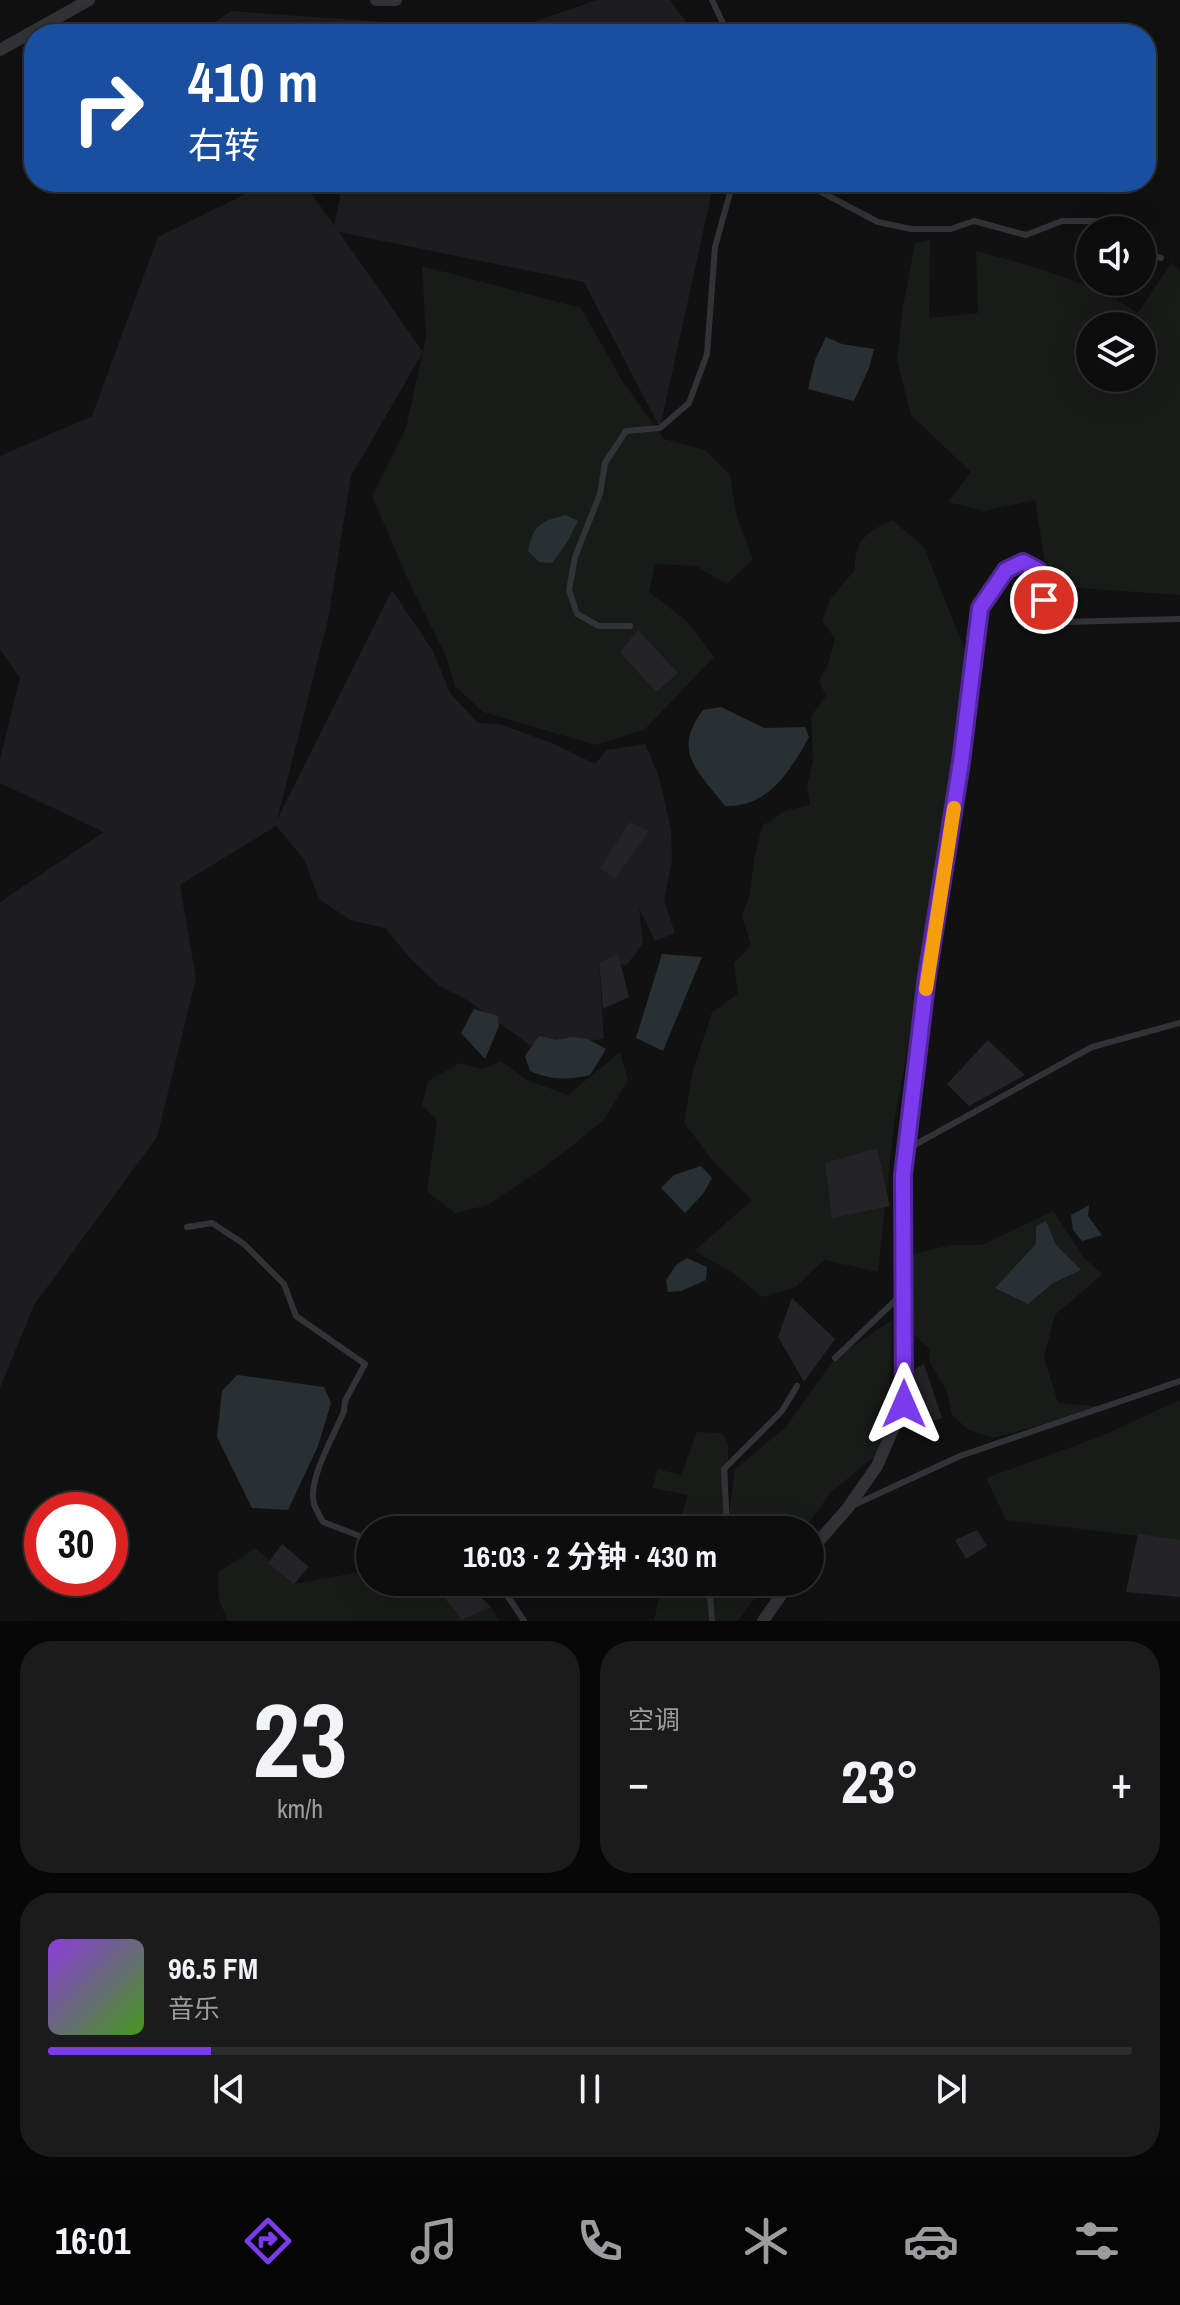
<!DOCTYPE html>
<html lang="zh">
<head>
<meta charset="utf-8">
<style>
	body { margin:0; font-family:"Archivo Narrow","Noto Sans SC",sans-serif; background:#1b1b1c; color:#f1f3f6; height:100vh; display:flex; flex-direction:column; font-size:30px; white-space:nowrap }
	* { box-sizing:border-box; margin:0 }
	p { font-size:26px; color:#9a9c9e }
	.icon { flex:none; width:44px; height:44px; fill:none; stroke:currentColor; stroke-width:2; stroke-linecap:round; stroke-linejoin:round }
	.map { position:relative; height:1621px; overflow:hidden }
	.side { display:flex; flex-direction:column; gap:20px; padding:20px; background:#070708; flex:1 }
	.side>* { flex:none }
	.hud { position:absolute; left:24px; top:24px; width:1132px; height:168px; border-radius:32px; box-shadow:0 8px 32px #0002,0 0 0 2px #2d2d2e; background:#1a4fa0; color:#fff; overflow:hidden }
	.fabs { position:absolute; left:1076px; top:216px; display:grid; gap:16px }
	.fabs a { display:grid; place-items:center; width:80px; height:80px; border-radius:50%; background:#0d0d0e; box-shadow:0 8px 32px #0002,0 0 0 2px #2d2d2e; font-size:40px }
	.speed { position:absolute; left:24px; top:1492px; display:flex; gap:16px; font-size:40px; font-weight:700; text-align:center }
	.speed>* { display:grid; place-content:center; width:104px; height:104px; border-radius:50%; background:#0d0d0e; box-shadow:0 8px 32px #0002,0 0 0 2px #2d2d2e; line-height:1 }
	.speed .limit { border:12px solid #d22; background:#fff; color:#111 }
	.pin { position:absolute; display:grid; place-items:center; width:68px; height:68px; color:#fff; margin:-34px; border:4px solid #fff; border-radius:50%; box-shadow:0 2px 8px #0007 }
	.me { position:absolute; width:88px; margin:-44px; rotate:0deg; stroke-linejoin:round; filter:drop-shadow(0 0 6px #0008) }
	.turn { display:flex; align-items:center; gap:28px; height:168px; padding:0 32px; font-size:36px }
	.turn .icon { width:104px; height:104px; stroke-width:2.5 }
	.turn b { display:block; font-size:56px; line-height:68px }
	.big { font-size:60px; font-weight:700; line-height:1.1 }
	.side .card { flex:1; display:flex; flex-direction:column; justify-content:center; gap:12px; min-width:0; padding:0 28px; border-radius:32px; background:#1b1b1c }
	.side .dial { align-items:center; gap:0 }
	.dial b { font-size:104px; line-height:1 }
	.song { display:flex; align-items:center; gap:24px }
	.cover { width:96px; height:96px; border-radius:12px; background:linear-gradient(135deg,hsl(270 70% 55%),hsl(100 70% 35%)) }
	.played { height:8px; border-radius:4px; background:linear-gradient(90deg,#7c3aed 15%,#2d2d2e 15%) }
	.keys { display:flex; justify-content:space-around; direction:ltr }
	.heat { display:flex; justify-content:space-between; align-items:center; font-size:44px; direction:ltr }
	.side .tiles { flex:1; display:grid; gap:20px; grid-template-columns:1fr 1fr }
	.card:last-child { grid-column:span 2 }
	.trip { position:absolute; left:356px; top:1516px; width:468px; height:80px; border-radius:40px; background:#0d0d0e; box-shadow:0 8px 32px #0002,0 0 0 2px #2d2d2e; font-weight:700; line-height:80px; text-align:center }
	.menu { display:flex; height:128px; justify-content:space-around; align-items:center; background:#050506; color:#9a9c9e }
	.menu .icon { width:56px; height:56px }
	.menu .active { color:#7c3aed }
	.menu b { font-size:36px; color:#f1f3f6 }
	.map>svg:first-child { display:block }
</style>
</head>
<body>
<div class="map">
<svg width="1180" height="1621" viewBox="0 0 1180 1621">
	<rect width="100%" height="100%" fill="#111112"/>
	<path fill="#1d1d1f" d="M597 0H670L695 34H498Z
		M231 11 385 22 462 34H199Z
		M269 182H303L334 225 343 182H714L660 428 584 282 339 232 423 352 351 476 328 620 277 820 392 590 433 651 450 693 478 723 500 724 557 745 595 764 607 750 645 744 659 777 671 829 672 860 664 901 675 933 655 941 639 908 643 943 627 965 599 963 604 1039 531 1046 469 1001 439 986 410 958 385 928 350 920 319 899 304 859 276 826 180 885 196 979 157 1137 34 1305 0 1388V902L104 832 0 783V759L20 678 0 649V456L92 416 158 237Z"/>
	<path fill="#171c18" fill-rule="evenodd" d="M930 240 929 318 978 313 976 251C1033 266 1088 281 1138 313L1172 262 1180 271V595L1049 586 1035 500 984 511 948 502 971 472 911 415 897 360 903 307 915 243ZM1090 326H1142V378H1090Z
		M422 266 581 308 623 382 664 439 705 450 730 475 737 518 753 559 727 584 696 566 655 564 649 592 688 622 714 657 644 730 595 745 483 712 455 686 445 654 409 582 372 496 406 428 426 336Z
		M892 520 924 547 973 670 894 1125 878 1272 824 1260 796 1287 762 1297 733 1273 694 1251 752 1200 713 1161 684 1123 693 1070 712 1012 738 994 734 963 751 946 742 916 750 893 754 859 762 826 785 811 810 805 807 786 813 761 811 716 826 696 819 681 828 664 835 639 822 621 831 598 855 570C854 540 866 533 892 520Z
		M620 1052 628 1080 604 1120 549 1164 488 1205 455 1213 427 1192 437 1120 422 1105 428 1081 460 1063 483 1069 501 1061 527 1080 568 1095Z
		M1053 1211 1085 1259 1103 1274 1055 1315 1044 1357 1058 1403 1106 1407 993 1438 969 1430 952 1415 946 1389 930 1363 929 1349 910 1330 898 1297 896 1266 903 1256 951 1245H982Z
		M892 1320 890 1399 884 1449 831 1492 804 1530H676L688 1495 652 1488 658 1469 681 1475 697 1432 723 1433 728 1445V1520L735 1469 785 1428 835 1358Z
		M1180 1400V1541L1006 1520 986 1478 1099 1437Z
		M256 1548 294 1584 370 1570V1582H450L443 1595 462 1620 491 1607 499 1621H228L219 1600 218 1572Z
		M662 1582H767L738 1621H711L709 1610 708 1621H654Z"/>
	<path fill="#283034" d="M826 337 842 344 874 349 869 368 854 401 808 389 815 360Z
		M566 515 578 521 566 544 552 563 539 562 528 551C533 525 541 521 566 515Z
		M721 707 764 728 805 727 809 737C790 771 768 808 725 806 699 772 671 752 703 710Z
		M662 954 702 957 663 1051 636 1038Z
		M474 1009 498 1016 499 1026 485 1059 461 1033Z
		M539 1036 556 1040 572 1037 588 1039 606 1049 590 1075C569 1080 549 1080 530 1071L525 1056Z
		M701 1166 712 1178 703 1194 685 1213 661 1188 674 1175Z
		M1089 1205 1088 1216 1102 1235 1082 1241 1073 1230 1071 1215Z
		M1046 1221 1056 1245 1081 1270 1053 1283 1028 1304 995 1288 1036 1244V1226Z
		M687 1258 707 1267 706 1280 681 1291 668 1292 666 1280 676 1265Z
		M237 1375 324 1387 331 1403 318 1446 288 1510 252 1508 217 1437 222 1391Z"/>
	<path fill="#242426" d="M638 630 678 673 656 692 620 652Z
		M630 822 649 831 615 879 600 868Z
		M618 954 629 997 603 1009 599 963Z
		M988 1040 1025 1075 969 1106 947 1084Z
		M877 1148 890 1206 832 1218 825 1163Z
		M792 1298 835 1339 804 1382 778 1337Z
		M924 1364 942 1418 921 1425 914 1403 921 1400 913 1381V1370Z
		M977 1530 987 1546 966 1559 955 1540Z
		M1138 1534 1180 1540V1597L1126 1592Z
		M282 1544 309 1567 294 1584 268 1563Z
		M456 1582H465L491 1607 462 1620 442 1595Z"/>
	<g fill="none" stroke-linecap="round" stroke-linejoin="round">
		<path stroke="#323336" stroke-width="6" d="M712 0 728 34
			M802 182 878 222 911 229H951L974 221 1026 235 1062 221H1095L1108 230
			M1142 251 1161 258
			M997 581 1006 570 1023 562 1038 570 1043 608 1052 619 1064 622 1180 619
			M630 626H599L577 614 569 590 575 557 600 494 605 463 626 431 660 428 689 403 707 354 715 247 733 182
			M909 1148 1092 1047 1180 1023
			M187 1227 212 1223 244 1244 284 1284 296 1316 365 1364 345 1401 344 1411C335 1434 307 1480 314 1504 316 1510 320 1516 323 1522L370 1540
			M835 1358 902 1294
			M854 1505 960 1456 1180 1381
			M725 1530 727 1526 724 1469 782 1411 797 1386
			M495 1582 501 1586 524 1621
			M709 1582 712 1621"/>
		<path stroke="#323336" stroke-width="12" d="M376 0H396
			M0 50 89 0
			M810 1551 847 1509 877 1466 904 1404 903 1175 927 976 961 762 980 608 997 581
			M763 1621 790 1582"/>
	</g>
	<g fill="none" stroke-linecap="round" stroke-linejoin="round">
		<g stroke="#51269a" stroke-width="20">
			<path id="route" d="M904 1404 903 1175 927 976 961 762 980 608 1006 570 1023 562 1038 570 1044 600"/>
		</g>
		<use href="#route" stroke="#7c3aed" stroke-width="14"/>
		<path stroke="#f59e0b" stroke-width="14" d="M926 989 954 808"/>
	</g>
</svg>
<div class="fabs">
<a><svg class="icon" aria-label="sound" viewBox="0 0 24 24"><path d="M4 9h4l5-4v14l-5-4H4zM17 9q2 3 0 6"/></svg></a>
<a><svg class="icon" aria-label="layers" viewBox="0 0 24 24"><path d="M12 4l9 5-9 5-9-5zM3 14l9 5 9-5"/></svg></a>
</div>
<div class="speed"><div class="limit">30</div></div>
<div class="pin" style="left:1044px;top:600px;background:#d93025"><svg class="icon" aria-label="arrive" viewBox="0 0 24 24"><path d="M6 21V4h12l-3 4 3 4H6"/></svg></div>
<svg class="me" style="left:904px;top:1404px" viewBox="-20 -20 40 40"><path d="M0-17L14 15 0 8-14 15z" fill="#7c3aed" stroke="#fff" stroke-width="4"/></svg>
<div class="trip">16:03 · 2 分钟 · 430 m</div>
<div class="hud">
<div class="turn"><svg class="icon" aria-label="right" viewBox="0 0 24 24"><path d="M7 20v-9h11M14 6l5 5-5 5"/></svg><div><b>410 m</b>右转</div></div>
</div>
</div>
<section class="side">
<div class="tiles">
<div class="card dial"><b>23</b><p>km/h</p></div>
<div class="card"><p>空调</p>
<div class="heat"><a>−</a><b class="big">23°</b><a>+</a></div>
</div>
<div class="card">
<div class="song"><i class="cover"></i><div><b>96.5 FM</b><p>音乐</p></div></div>
<div class="played"></div>
<div class="keys"><svg class="icon" aria-label="previous" viewBox="0 0 24 24"><path d="M18 5L8 12l10 7zM5 5v14"/></svg><svg class="icon" aria-label="pause" viewBox="0 0 24 24"><path d="M8 5v14M16 5v14"/></svg><svg class="icon" aria-label="next" viewBox="0 0 24 24"><path d="M6 5l10 7-10 7zM19 5v14"/></svg></div>
</div>
</div>
</section>
<nav class="menu">
<b>16:01</b>
<svg class="icon active" aria-label="directions" viewBox="0 0 24 24"><path d="M12 3l9 9-9 9-9-9zM9 14v-3h6M13 9l2 2-2 2"/></svg>
<svg class="icon" aria-label="music" viewBox="0 0 24 24"><path d="M9 18V5l10-2v13"/><circle cx="6" cy="18" r="3"/><circle cx="16" cy="16" r="3"/></svg>
<svg class="icon" aria-label="phone" viewBox="0 0 24 24"><path d="M5 4h4l2 5-3 2q2 4 5 5l2-3 5 2v4C11 20 4 13 5 4z"/></svg>
<svg class="icon" aria-label="climate" viewBox="0 0 24 24"><path d="M12 3v18M4 7l16 10M4 17L20 7"/></svg>
<svg class="icon" aria-label="car" viewBox="0 0 24 24"><path d="M5 17H2v-5l4-1 3-4h7l3 4 3 1v5h-3M9 17h6M6 11h13"/><circle cx="7" cy="17" r="2"/><circle cx="17" cy="17" r="2"/></svg>
<svg class="icon" aria-label="filters" viewBox="0 0 24 24"><path d="M4 7h16M4 17h16"/><circle cx="9" cy="7" r="2"/><circle cx="15" cy="17" r="2"/></svg>
</nav>
</body>
</html>
